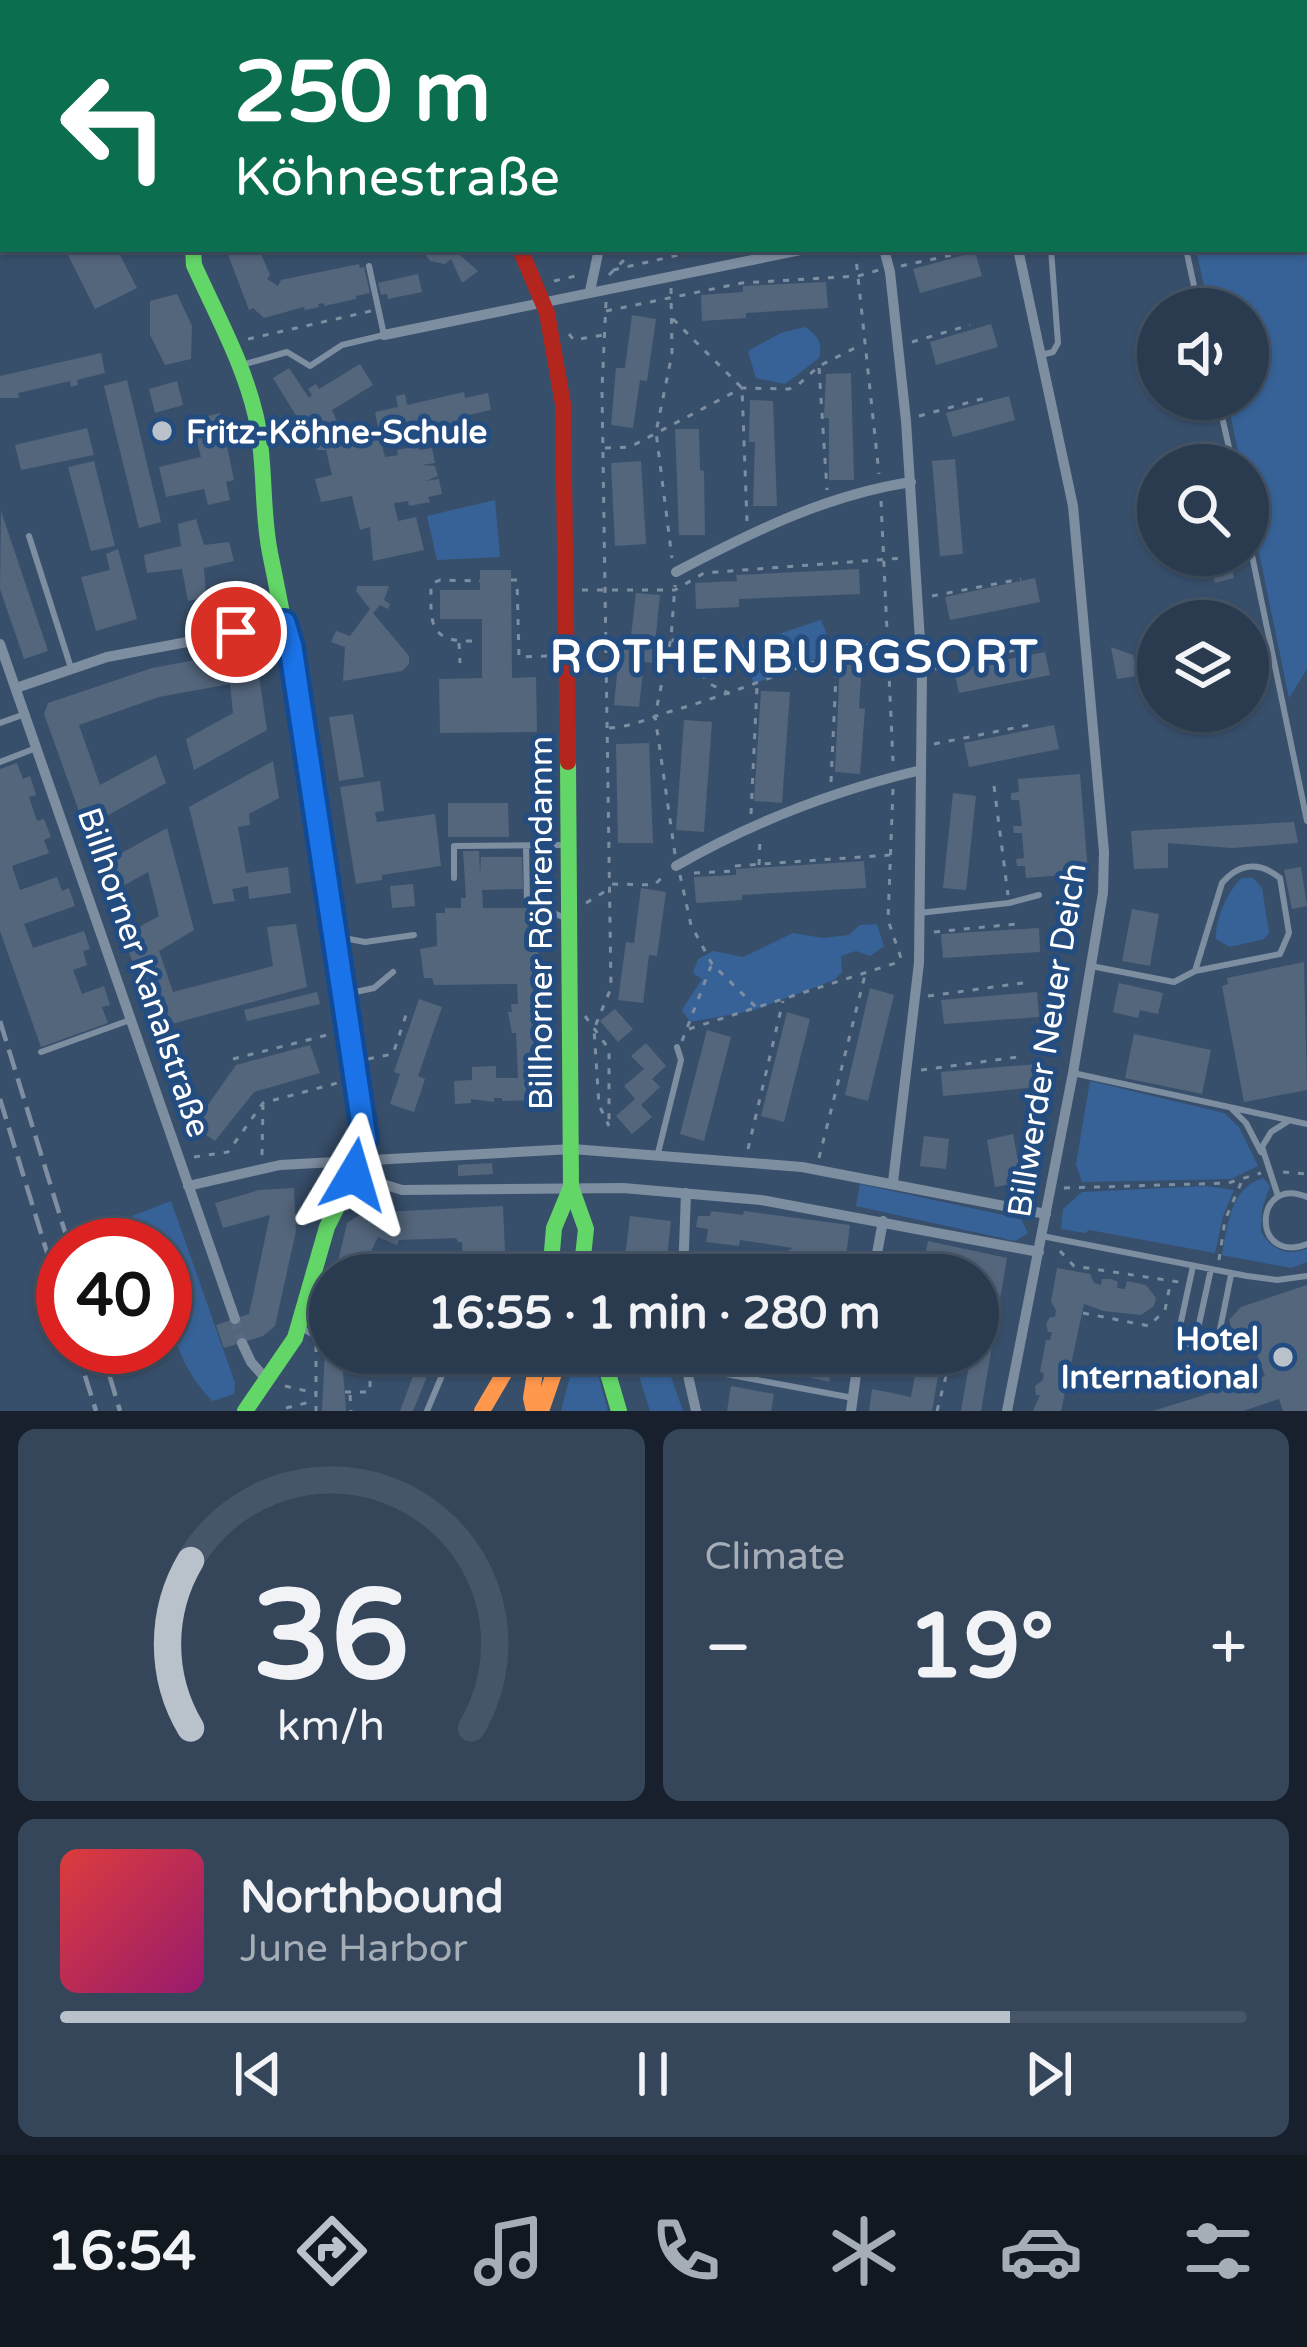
<!DOCTYPE html>
<html lang="en">
<head>
<meta charset="utf-8">
<style>
	body { margin:0; font-family:"Varela Round",sans-serif; background:#36465a; color:#f1f3f6; height:100vh; display:flex; flex-direction:column; font-size:45px; white-space:nowrap }
	* { box-sizing:border-box; margin:0 }
	p { font-size:39px; color:#a5adb7 }
	.icon { flex:none; width:66px; height:66px; fill:none; stroke:currentColor; stroke-width:2; stroke-linecap:round; stroke-linejoin:round }
	.map { position:relative; height:1411px; overflow:hidden }
	.sheet { display:flex; flex-direction:column; gap:18px; padding:18px; background:#17202c; flex:1 }
	.sheet>* { flex:none }
	.guide { position:absolute; left:0px; top:0px; width:1308px; height:252px; box-shadow:0 3px 9px #0004,0 0 0 3px #465567; background:#0b6e4f; color:#fff; overflow:hidden }
	.tools { position:absolute; left:1137px; top:288px; display:grid; gap:24px }
	.tools a { display:grid; place-items:center; width:132px; height:132px; border-radius:50%; background:#2a3b50; box-shadow:0 3px 9px #0004,0 0 0 3px #465567; font-size:60px }
	.speed { position:absolute; left:36px; top:1218px; display:flex; gap:24px; font-size:60px; font-weight:700; text-align:center }
	.speed>* { display:grid; place-content:center; width:156px; height:156px; border-radius:50%; background:#2a3b50; box-shadow:0 3px 9px #0004,0 0 0 3px #465567; line-height:1 }
	.speed .limit { border:18px solid #d22; background:#fff; color:#111 }
	.pin { position:absolute; display:grid; place-items:center; width:102px; height:102px; color:#fff; margin:-51px; border:6px solid #fff; border-radius:50%; box-shadow:0 3px 12px #0007 }
	.me { position:absolute; width:132px; margin:-66px; rotate:7deg; stroke-linejoin:round; filter:drop-shadow(0 0 9px #0008) }
	.turn { display:flex; align-items:center; gap:42px; height:252px; padding:0 36px; font-size:54px }
	.turn .icon { width:156px; height:156px; stroke-width:2.5 }
	.turn b { display:block; font-size:84px; line-height:102px }
	.big { font-size:90px; font-weight:700; line-height:1.1 }
	.sheet .tile { flex:1; display:flex; flex-direction:column; justify-content:center; gap:18px; min-width:0; padding:0 42px; border-radius:18px; background:#36465a }
	.sheet .dial { align-items:center; gap:0 }
	.dial svg { height:312px; overflow:visible; fill:none; stroke:#465567; stroke-width:7; stroke-linecap:round; text-anchor:middle }
	.dial text { fill:#f1f3f6; stroke:none }
	.song { display:flex; align-items:center; gap:36px }
	.cover { width:144px; height:144px; border-radius:18px; background:linear-gradient(135deg,hsl(0 70% 55%),hsl(320 70% 35%)) }
	.played { height:12px; border-radius:6px; background:linear-gradient(90deg,#b9c1cb 80%,#465567 80%) }
	.keys { display:flex; justify-content:space-around; direction:ltr }
	.heat { display:flex; justify-content:space-between; align-items:center; font-size:66px; direction:ltr }
	.sheet .tiles { flex:1; display:grid; gap:18px; grid-template-columns:1fr 1fr }
	.tile:last-child { grid-column:span 2 }
	.trip { position:absolute; left:309px; top:1254px; width:690px; height:120px; border-radius:60px; background:#2a3b50; box-shadow:0 3px 9px #0004,0 0 0 3px #465567; font-weight:700; line-height:120px; text-align:center }
	.dock { display:flex; height:192px; justify-content:space-around; align-items:center; background:#111820; color:#a5adb7 }
	.dock .icon { width:84px; height:84px }
	.dock .active { color:#b9c1cb }
	.dock b { font-size:54px; color:#f1f3f6 }
	.map>svg:first-child { display:block }
</style>
</head>
<body>
<div class="map">
<svg width="1307" height="1411" viewBox="0 0 1307 1411">
	<rect width="100%" height="100%" fill="#384f6b"/>
	<path fill="#376297" d="M1241 0H1307V669L1289 698 1248 499V465H1241L1227 399H1248V309H1209L1196 249H1305V3H1240Z
		M805 327C818 336 823 343 819 358L785 384 756 378 748 351 781 333Z
		M495 500 500 557 437 560 427 516Z
		M821 620 834 652 754 684 739 647Z
		M1242 878H1253L1262 888 1269 933 1264 939 1230 947 1216 939C1215 920 1228 890 1242 878Z
		M877 924 884 946 870 956 856 951 841 956 842 972 834 980 751 1011 690 1022 682 1010 702 979 693 973 698 959 713 951 743 957 793 933 823 938 849 935 860 925Z
		M1090 1081 1224 1113 1239 1127 1258 1166 1231 1179 1082 1182 1076 1164Z
		M1263 1178 1270 1186 1262 1209 1261 1232C1273 1251 1287 1256 1307 1249V1262L1291 1268 1222 1255C1228 1225 1230 1188 1263 1178Z
		M860 1184 1021 1219 1028 1233 1015 1241 856 1206Z
		M1205 1186 1234 1190 1223 1216 1215 1253 1089 1230 1085 1233 1061 1229 1063 1209 1082 1192Z
		M171 1201 235 1383 234 1394 212 1401C169 1355 165 1306 165 1245H142L132 1216Z
		M576 1353H592L608 1411H561Z
		M632 1353H668L670 1374 683 1411H650Z"/>
	<path fill="#54667c" d="M65 249H117L137 288 95 309Z
		M226 249H259L270 275 267 279 278 286 281 280 359 264 360 268 364 267 370 293 356 296V299L324 306V303L318 304 319 307 305 310 304 307 264 318 253 308 249 310Z
		M421 249H466L459 254 478 271 462 283 451 259 445 264 430 261Z
		M975 252 982 276 920 293 913 269Z
		M418 274 422 292 388 299 387 294 381 295 378 283Z
		M826 282 828 308 746 313V318L702 321 701 295 743 292V286Z
		M177 294 192 326 191 359 165 365 150 335V301Z
		M632 315 656 319 647 381 640 380 633 428 611 425 616 368H625Z
		M991 324 998 347 936 365 930 342Z
		M101 353 105 373 77 380 78 385 71 387 70 381 18 393 19 398H0V376Z
		M360 364 373 385 332 410 343 435 378 427 375 412 398 407 396 396 405 394 407 405 464 392 465 398 488 393 491 410 468 415 470 421 381 441 385 457 398 455 397 450 418 446 419 450 432 448 435 463 422 465 435 466 438 476 426 481 439 479 442 494 428 497 430 502 409 506 408 501 394 503 398 521 416 517 424 550 373 561 370 527 360 530 352 496 321 502 315 479 332 475 326 450H317L273 378 289 368 309 398 312 395 308 389 316 384 319 389Z
		M851 373 854 480H829V418H824L826 374Z
		M127 380 161 522 139 528 104 386Z
		M177 381 183 405 155 413 149 389Z
		M1009 396 1015 420 953 437 946 413Z
		M750 400 773 401 777 506H753L755 442H749Z
		M220 413 234 480 226 482 230 500 208 505 204 489 166 497 159 467 201 457 192 420Z
		M87 428 94 455 21 470 15 445Z
		M675 429H699L700 470 704 471 705 535H679Z
		M955 459 963 554 940 556 932 461Z
		M94 461 115 546 91 551 68 467Z
		M641 461 646 544 615 546 611 463Z
		M1 511 48 651 24 659 0 589Z
		M196 519 204 545 229 542 234 561 204 568 206 597 188 601 182 569 147 573 144 555 181 546 178 524Z
		M118 549 137 619 96 631 81 577 110 570 106 554Z
		M1208 555H1229L1234 578 1215 583Z
		M859 569 860 594 739 599V607L696 609 695 583 737 581 736 575Z
		M480 570H511L512 678 536 677 537 732 440 733 439 679 482 678V619H440V590H480Z
		M1035 578 1040 602 950 620 945 597Z
		M357 586H389L384 600 390 604 388 609 380 605 373 613 409 656V664L402 671 343 681 345 647 331 642 336 631 350 636 370 609 356 591Z
		M636 593 660 595 653 663 644 662 639 707 614 705 620 644 630 645Z
		M1158 646V674L1146 675 1143 647Z
		M1111 647 1133 655 1137 676 1117 679Z
		M255 649 267 730 194 770 186 739 233 713 230 684 159 697 79 725 100 785 156 755 166 783 85 828 44 714 48 703 152 668Z
		M1045 652 1050 675 959 693 954 670Z
		M840 662 862 664 859 708 865 709 860 774 835 772Z
		M761 691 790 692 782 803 754 801Z
		M353 714 364 777 339 781 329 717Z
		M684 720 712 722 704 832 676 830Z
		M1054 725 1059 749 969 767 964 743Z
		M649 743 653 843H618L616 744Z
		M273 761 279 798 249 814 250 825 238 827 246 873 288 867 291 893 249 899 248 886 232 889 235 901 213 904 189 807Z
		M17 763 23 779 30 776 36 795 29 797 37 821 44 819 51 837 44 840 49 853 12 866 20 890 57 877 62 891 69 888 75 906 24 924 33 948 84 931 90 949 83 951 87 965 73 970 82 994 104 986 110 1005 102 1007 108 1023 41 1047 0 931V769Z
		M1080 774 1088 873 1026 878 1025 866H1017L1016 859 1024 858 1022 833H1014L1013 826H1022L1019 800H1011V793L1019 792 1018 779Z
		M380 781 384 811 375 812 377 822 435 814 441 866 382 875V880L356 884 340 787Z
		M953 793 976 796 966 890 943 888Z
		M448 803H508L509 837H448Z
		M1294 822 1298 843 1232 848 1168 843V868L1134 869 1131 831Z
		M167 828 194 930 159 951 173 992 273 966 267 927 296 924 307 987 157 1028 123 936 159 916 148 872 107 895 98 866Z
		M463 851H479L480 875 481 857H522L523 889 482 890 483 908H529L530 945H538L541 1100 502 1101V1098H494V1102L471 1099V1103L455 1104 454 1081 472 1080V1067L496 1066V1078H518L516 1033H512L508 1012H512L511 1004H518L517 984 434 985 432 978H424L420 949 437 946 436 913H445V908H461V898H466Z
		M864 861 866 888 742 895V900L696 903 694 877 736 875V869Z
		M1301 867 1307 906 1292 909 1284 870Z
		M413 884 415 906 392 908 390 886Z
		M641 888 666 892 657 956 649 955 643 1003 618 1000 626 942 634 943Z
		M1132 909 1159 914 1150 966 1122 961Z
		M1039 928 1040 952 943 958 941 934Z
		M1304 962 1307 1090 1244 1102 1222 986 1228 984 1227 978Z
		M1119 983 1163 993 1158 1014 1140 1010 1138 1018 1113 1012Z
		M870 988 894 995 868 1101 845 1095Z
		M317 992 320 1004 247 1021 244 1010Z
		M1037 992 1039 1017 944 1024 941 1000Z
		M419 999 442 1007 418 1076 425 1079 414 1112 390 1104 400 1074 394 1072Z
		M615 1009 633 1029 618 1042 600 1021Z
		M787 1012 810 1019 784 1122 761 1116Z
		M707 1030 731 1037 704 1141 680 1134Z
		M1134 1034 1211 1050 1202 1094 1125 1078Z
		M646 1043 666 1066 652 1079 660 1087 641 1105 652 1117 632 1134 616 1116 635 1099 624 1086 644 1069 631 1056Z
		M310 1045 320 1073 254 1092 215 1141 193 1126 236 1065Z
		M1036 1064 1038 1087 943 1096 941 1072Z
		M1013 1134 1022 1182 995 1187 987 1140Z
		M924 1136 949 1139 946 1169 920 1166Z
		M492 1163 493 1174 458 1176V1165Z
		M294 1188 296 1231 275 1326 263 1336 224 1348 216 1325 249 1314 270 1215 223 1228 215 1203 259 1190Z
		M503 1206 506 1275H464L462 1242H458L456 1238 399 1240 397 1245 378 1237 371 1251 375 1253 370 1275H335L347 1223 363 1213Z
		M711 1211 743 1215 744 1211 850 1225 846 1256 839 1255 837 1264 802 1260 800 1269 786 1267 789 1250 793 1248 740 1240 739 1246 706 1242 708 1229 696 1227 698 1216H710Z
		M630 1216 671 1221 665 1275H623Z
		M928 1241 1007 1258 981 1411H961L971 1353H978L983 1275 924 1262 916 1266 914 1275H895L897 1257 917 1260 925 1257Z
		M702 1258 780 1273V1275H699Z
		M1057 1268 1090 1274 1094 1283 1101 1285 1102 1279H1111L1118 1282 1117 1288 1125 1289 1127 1281 1146 1285 1156 1298 1154 1306 1141 1315 1104 1311 1084 1304 1061 1411H1033L1040 1395H1036L1035 1386 1043 1380 1044 1373 1040 1372 1046 1340H1050L1052 1332H1048L1046 1324 1050 1317H1055L1056 1310 1051 1302Z
		M1307 1285V1411H1283L1279 1399 1243 1411H1153L1265 1376 1250 1334 1241 1331 1235 1338 1229 1320 1241 1307Z
		M327 1309 330 1353H427L426 1379 413 1411H400L413 1376 348 1371H343L346 1411H322Z
		M803 1353H835L829 1382 800 1375Z
		M919 1353H942L932 1411H869L872 1389 911 1397Z
		M731 1386 774 1394 771 1411H727Z"/>
	<g fill="none" stroke-linecap="round" stroke-linejoin="round">
		<path stroke="#566981" stroke-width="10" stroke-dasharray="10 5" stroke-linecap="butt" d="M235 1319 242 1343"/>
		<path stroke="#7e8ea1" stroke-width="3" stroke-dasharray="6 9" stroke-linecap="butt" d="M383 0 385 3
			M569 0 572 3
			M688 0V3
			M1292 0 1293 3
			M181 3 185 0
			M402 3 405 0
			M499 3 501 0
			M641 3 650 0
			M1246 3 1247 0
			M1305 60 1307 70
			M0 102 3 99
			M0 186 3 184
			M0 231 3 229
			M855 249 879 474
			M901 266 952 255
			M613 270 705 249
			M609 275 624 260
			M554 281 580 275
			M671 288 672 354 656 432 672 558
			M606 302 602 389 611 988 594 1029 599 1105 609 1126
			M606 311 742 283 858 276 879 270
			M673 319 742 388 747 521
			M569 334 574 340 603 335
			M248 339 371 311
			M912 342 970 325
			M819 368 827 490
			M919 416 989 397
			M605 448 630 447 742 388 789 389 798 385 819 366 861 345
			M881 501 893 761
			M511 580H517L519 657 549 656
			M582 590H675L704 573 903 558
			M932 596 1021 579
			M672 639 710 684 730 694
			M472 641C427 642 431 621 431 584L440 580 480 581
			M459 643 460 663
			M935 669 1028 647
			M609 728C635 726 648 718 672 711 745 690 814 658 888 640
			M934 744 1029 725
			M831 782 837 654
			M994 786 1008 895
			M893 789 888 920 902 961
			M751 814 757 686
			M675 854 655 716 671 638 675 585
			M759 865 760 839
			M694 873 733 871 734 866 890 855
			M680 875 691 925 712 964 757 1008
			M612 884 654 885 665 875
			M586 903 609 889
			M934 932 1016 924
			M928 996 1023 983
			M585 1016 609 1049V1124
			M689 1029 899 962
			M682 1041 711 966
			M233 1059 335 1033
			M368 1059 393 1054 407 1012
			M921 1070 1025 1056
			M748 1149 783 1001
			M262 1155 263 1105
			M194 1157 228 1152 263 1103 341 1082
			M819 1158 865 975
			M1283 1172 1307 1174
			M1064 1188 1228 1183 1261 1173
			M1060 1251 1074 1266 1179 1282
			M1219 1260 1225 1220 1241 1183
			M397 1262 406 1263 411 1275
			M394 1275 398 1248
			M959 1275 961 1271
			M1083 1313 1149 1326 1165 1310 1170 1285
			M316 1346V1411
			M285 1386 315 1393
			M345 1392H370V1374
			M350 1395 351 1411
			M286 1408 314 1401
			M937 1411 952 1353"/>
		<path stroke="#7e8ea1" stroke-width="6" d="M743 0V3
			M1036 3 1046 0
			M1233 3 1234 0
			M1186 249 1199 309
			M1041 355 1053 352 1058 343 1051 249
			M242 365 287 352 310 366 342 345 384 335 369 266
			M1218 399 1233 465
			M29 536 71 668
			M1248 536 1307 821
			M0 723 25 714
			M0 762 36 748
			M526 846 527 903 566 918
			M454 878V846L566 845
			M919 913 1009 903 1039 895
			M338 937 365 942 414 935
			M1091 966 1174 982 1195 971 1280 954 1289 933 1280 878C1259 861 1239 863 1222 883L1195 971
			M346 994 374 988 393 972
			M41 1052 130 1020
			M1073 1073 1307 1124
			M1232 1109 1246 1123 1261 1152
			M658 1153 681 1060 677 1047
			M1278 1196 1262 1147 1271 1132 1287 1122
			M1307 1197C1253 1174 1251 1266 1307 1244
			M1042 1236 1247 1276 1277 1280 1307 1276
			M1193 1266 1179 1331 1188 1344 1205 1348 1218 1339 1231 1275
			M303 1329 323 1340
			M1197 1333 1211 1269
			M715 1372 853 1398
			M427 1411 443 1373 437 1353"/>
		<path stroke="#7e8ea1" stroke-width="10" d="M82 0 83 3
			M826 0V3
			M951 0 952 3
			M884 249 890 272 906 421 922 672 919 963 893 1182
			M590 291 599 249
			M384 335 806 249
			M676 572C752 532 826 495 911 482
			M0 644 235 1319
			M16 688 107 657 283 624
			M676 866C754 821 833 791 921 770
			M354 1175 402 1190 623 1188 761 1200 1039 1252
			M188 1186 280 1165 572 1149 802 1167 1046 1214
			M683 1275 686 1193
			M873 1275 883 1221
			M242 1343 251 1362 266 1379
			M683 1353 696 1411
			M851 1411 859 1353
			M1007 1411 1073 1073 1103 893 1104 852 1073 506 1018 249"/>
		<path stroke="#63d668" stroke-width="16" d="M304 3 309 0
			M0 206 3 204
			M193 249 194 265C216 314 244 364 256 417 266 462 261 508 270 553 310 747 336 942 365 1138L362 1158 327 1227 295 1338 245 1411
			M568 762 571 1187 586 1229 581 1275
			M550 1275 554 1228 571 1187
			M602 1353 619 1411"/>
		<path stroke="#ff974d" stroke-width="16" d="M355 0 357 3
			M482 1411 516 1353
			M534 1411 531 1398 538 1353
			M541 1411 561 1353"/>
		<path stroke="#b3261e" stroke-width="16" d="M520 249 547 313 563 404 568 762"/>
		<path stroke="#7f8fa1" stroke-width="4.5" stroke-dasharray="21 9" stroke-linecap="butt" d="M0 1021 69 1245
			M0 1099 63 1305
			M76 1347 96 1411
			M101 1347 120 1411"/>
	</g>
	<g fill="none" stroke-linecap="round" stroke-linejoin="round">
		<g stroke="#114b97" stroke-width="30">
			<path id="route" d="M236 632 284 623 291 647 365 1138 354 1175"/>
		</g>
		<use href="#route" stroke="#1a73e8" stroke-width="21"/>
	</g>
	<g fill="#b9c1cb" stroke="#234c80" stroke-width="4.5">
		<circle cx="162" cy="431" r="12"/>
		<circle cx="1283" cy="1357" r="12"/>
	</g>
	<g text-anchor="middle" stroke-width="10" stroke-linejoin="round" paint-order="stroke">
		<g font-size="33" font-weight="bold" fill="#fff" stroke="#234c80" text-anchor="start">
			<text x="186" y="443">Fritz-Köhne-Schule</text>
			<text x="1259" y="1350" text-anchor="end">Hotel<tspan x="1259" dy="38">International</tspan></text>
		</g>
		<g font-size="33" fill="#fff" stroke="#234c80">
			<text transform="translate(540 923) rotate(-90)" y="12">Billhorner Röhrendamm</text>
			<text transform="translate(145 972) rotate(71)" y="12">Billhorner Kanalstraße</text>
			<text transform="translate(1046 1040) rotate(-81)" y="12">Billwerder Neuer Deich</text>
		</g>
		<g font-size="45" font-weight="bold" letter-spacing="3" fill="#fff" stroke="#234c80">
			<text x="795" y="672">ROTHENBURGSORT</text>
		</g>
	</g>
</svg>
<div class="tools">
<a><svg class="icon" aria-label="sound" viewBox="0 0 24 24"><path d="M4 9h4l5-4v14l-5-4H4zM17 9q2 3 0 6"/></svg></a>
<a><svg class="icon" aria-label="search" viewBox="0 0 24 24"><circle cx="10" cy="10" r="6"/><path d="M15 15l6 6"/></svg></a>
<a><svg class="icon" aria-label="layers" viewBox="0 0 24 24"><path d="M12 4l9 5-9 5-9-5zM3 14l9 5 9-5"/></svg></a>
</div>
<div class="speed"><div class="limit">40</div></div>
<div class="pin" style="left:236px;top:632px;background:#d93025"><svg class="icon" aria-label="arrive" viewBox="0 0 24 24"><path d="M6 21V4h12l-3 4 3 4H6"/></svg></div>
<svg class="me" style="left:354px;top:1175px" viewBox="-20 -20 40 40"><path d="M0-17L14 15 0 8-14 15z" fill="#1a73e8" stroke="#fff" stroke-width="4"/></svg>
<div class="trip">16:55 · 1 min · 280 m</div>
<div class="guide">
<div class="turn"><svg class="icon" aria-label="left" viewBox="0 0 24 24"><path d="M17 20v-9H6M10 6l-5 5 5 5"/></svg><div><b>250 m</b>Köhnestraße</div></div>
</div>
</div>
<section class="sheet">
<div class="tiles">
<div class="tile dial"><svg viewBox="0 0 100 80">
<path d="M14 69A42 42 0 1 1 86 69"/>
<path d="M14 69A42 42 0 0 1 14 26" stroke="#b9c1cb"/>
<text x="50" y="56" font-size="32" font-weight="700">36</text>
<text x="50" y="72" font-size="11">km/h</text>
</svg></div>
<div class="tile"><p>Climate</p>
<div class="heat"><a>−</a><b class="big">19°</b><a>+</a></div>
</div>
<div class="tile">
<div class="song"><i class="cover"></i><div><b>Northbound</b><p>June Harbor</p></div></div>
<div class="played"></div>
<div class="keys"><svg class="icon" aria-label="previous" viewBox="0 0 24 24"><path d="M18 5L8 12l10 7zM5 5v14"/></svg><svg class="icon" aria-label="pause" viewBox="0 0 24 24"><path d="M8 5v14M16 5v14"/></svg><svg class="icon" aria-label="next" viewBox="0 0 24 24"><path d="M6 5l10 7-10 7zM19 5v14"/></svg></div>
</div>
</div>
</section>
<nav class="dock">
<b>16:54</b>
<svg class="icon active" aria-label="directions" viewBox="0 0 24 24"><path d="M12 3l9 9-9 9-9-9zM9 14v-3h6M13 9l2 2-2 2"/></svg>
<svg class="icon" aria-label="music" viewBox="0 0 24 24"><path d="M9 18V5l10-2v13"/><circle cx="6" cy="18" r="3"/><circle cx="16" cy="16" r="3"/></svg>
<svg class="icon" aria-label="phone" viewBox="0 0 24 24"><path d="M5 4h4l2 5-3 2q2 4 5 5l2-3 5 2v4C11 20 4 13 5 4z"/></svg>
<svg class="icon" aria-label="climate" viewBox="0 0 24 24"><path d="M12 3v18M4 7l16 10M4 17L20 7"/></svg>
<svg class="icon" aria-label="car" viewBox="0 0 24 24"><path d="M5 17H2v-5l4-1 3-4h7l3 4 3 1v5h-3M9 17h6M6 11h13"/><circle cx="7" cy="17" r="2"/><circle cx="17" cy="17" r="2"/></svg>
<svg class="icon" aria-label="filters" viewBox="0 0 24 24"><path d="M4 7h16M4 17h16"/><circle cx="9" cy="7" r="2"/><circle cx="15" cy="17" r="2"/></svg>
</nav>
</body>
</html>
